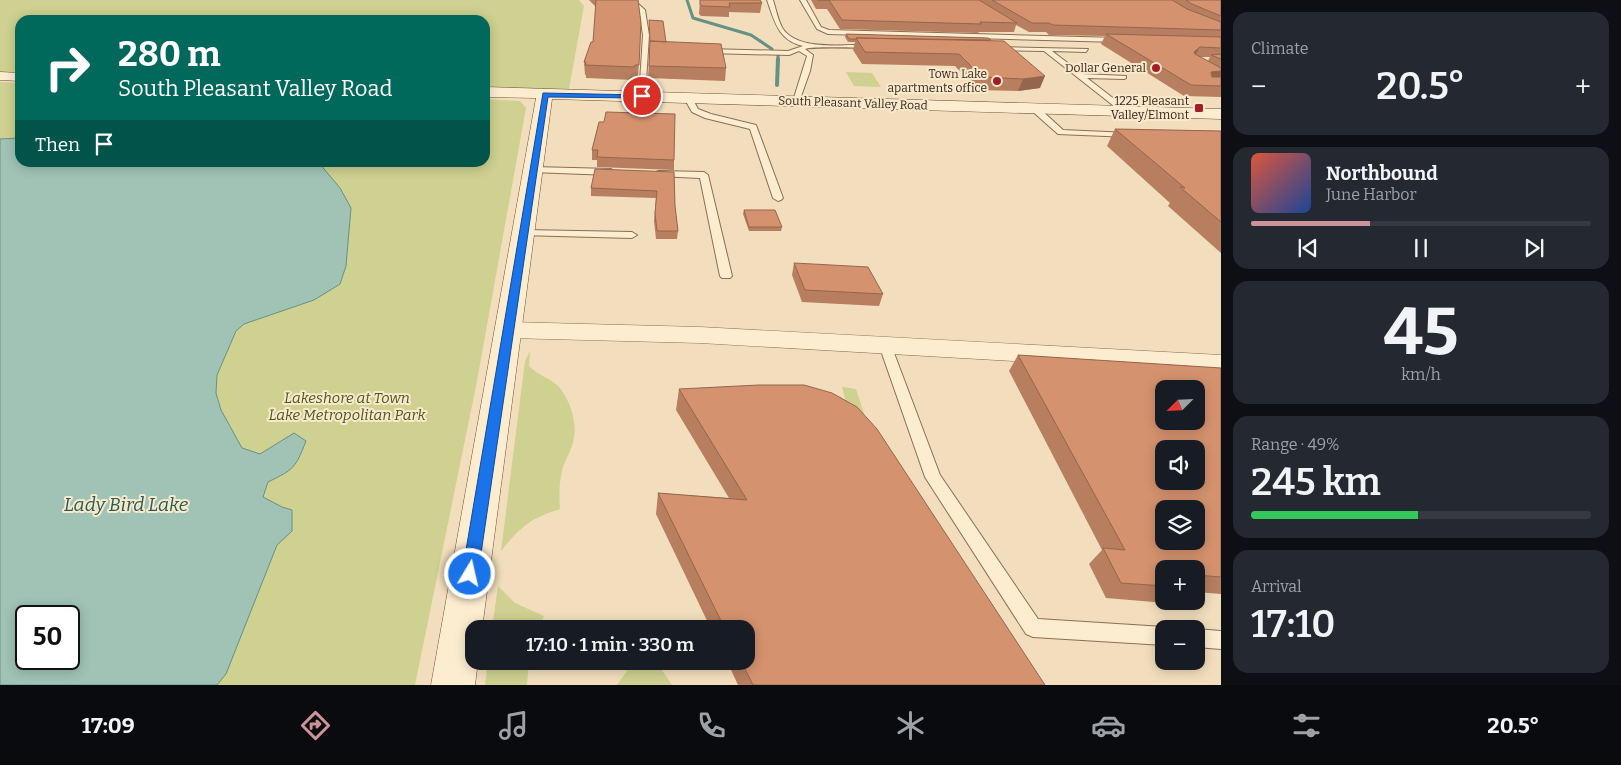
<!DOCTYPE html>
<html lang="en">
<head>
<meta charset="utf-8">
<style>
	body { margin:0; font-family:Bitter,serif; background:#242831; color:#f1f3f6; height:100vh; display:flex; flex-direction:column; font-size:19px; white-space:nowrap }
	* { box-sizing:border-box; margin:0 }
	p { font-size:16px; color:#9ea1a6 }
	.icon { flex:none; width:28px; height:28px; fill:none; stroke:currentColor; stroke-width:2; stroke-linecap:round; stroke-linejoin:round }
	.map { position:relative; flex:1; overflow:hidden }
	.drawer { display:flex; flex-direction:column; gap:12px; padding:12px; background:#0d0f14; width:400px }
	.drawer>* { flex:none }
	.guide { position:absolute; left:15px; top:15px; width:475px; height:152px; border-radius:15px; box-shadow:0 2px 12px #0003; background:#00695c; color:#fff; overflow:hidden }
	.needle { width:32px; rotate:246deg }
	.fabs { position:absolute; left:1155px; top:380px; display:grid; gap:10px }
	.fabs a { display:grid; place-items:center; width:50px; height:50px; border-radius:10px; background:#171b24; box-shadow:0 2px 12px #0003; font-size:25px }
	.speed { position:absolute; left:15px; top:605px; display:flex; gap:10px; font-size:25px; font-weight:700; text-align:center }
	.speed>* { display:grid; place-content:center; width:65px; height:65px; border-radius:50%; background:#171b24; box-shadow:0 2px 12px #0003; line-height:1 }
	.speed .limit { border:2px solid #111; border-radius:8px; background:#fff; color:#111 }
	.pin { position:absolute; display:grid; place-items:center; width:42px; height:42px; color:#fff; margin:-21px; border:2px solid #fff; border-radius:50%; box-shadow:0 1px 5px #0007 }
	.me { position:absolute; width:55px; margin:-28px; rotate:9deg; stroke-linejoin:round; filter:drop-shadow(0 0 4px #0008) }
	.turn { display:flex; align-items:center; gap:18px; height:105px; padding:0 20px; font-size:22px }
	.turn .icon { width:65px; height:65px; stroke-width:2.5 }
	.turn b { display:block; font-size:35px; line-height:42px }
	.then { display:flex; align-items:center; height:48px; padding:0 20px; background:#0003; gap:10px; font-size:19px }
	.big { font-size:38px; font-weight:600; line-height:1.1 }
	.drawer .widget { flex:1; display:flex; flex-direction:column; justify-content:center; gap:8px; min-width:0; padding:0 18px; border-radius:15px; background:#242831 }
	.drawer .dial { align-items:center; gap:0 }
	.dial b { font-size:65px; line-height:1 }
	.song { display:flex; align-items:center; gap:15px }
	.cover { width:60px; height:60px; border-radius:8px; background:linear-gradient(135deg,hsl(10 70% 55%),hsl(220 70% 35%)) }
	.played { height:5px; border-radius:2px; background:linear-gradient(90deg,#cd9399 35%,#363941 35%) }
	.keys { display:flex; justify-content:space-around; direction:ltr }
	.heat { display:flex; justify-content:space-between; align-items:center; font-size:28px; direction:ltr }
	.charge { height:8px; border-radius:4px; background:linear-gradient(90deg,#34c759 49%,#363941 0) }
	.trip { position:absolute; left:465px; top:620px; width:290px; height:50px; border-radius:15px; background:#171b24; box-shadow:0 2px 12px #0003; font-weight:600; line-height:50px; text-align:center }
	.dock { display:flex; height:80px; justify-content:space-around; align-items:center; background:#090b0e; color:#9ea1a6 }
	.dock .icon { width:35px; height:35px }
	.dock .on { color:#cd9399 }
	.dock b { font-size:22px; color:#f1f3f6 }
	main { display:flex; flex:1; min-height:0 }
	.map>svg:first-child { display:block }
</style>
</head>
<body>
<main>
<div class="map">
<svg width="1221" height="685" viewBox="0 0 1221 685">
	<rect width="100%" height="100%" fill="#f2debc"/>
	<path fill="#ced18f" d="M0 0H579L584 6 569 89 485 87V20H20V72H0Z
		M846 72 872 73 881 87 854 86Z
		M0 82 20 83V140H0Z
		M485 99 520 101 526 108 477 381 415 685H170L197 386 306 163 485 162Z
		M530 351 529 366C537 375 551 378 560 388 571 403 578 424 573 442 571 452 564 461 562 471 559 483 559 496 560 509 531 518 520 527 501 551L525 361Z
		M842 387 856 389 868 426 846 402Z
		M498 586 515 603 544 616 538 629H492Z
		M488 661H529L527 685H485Z
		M634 661H656L672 685H617Z"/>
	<path fill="#a0c3b6" stroke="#679184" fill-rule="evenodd" d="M20 138V162L319 163 340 188 351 208 346 266 340 284 314 300 244 324 236 331 217 375 216 393 221 410 242 448 260 454 294 433 306 441C295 469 294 469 268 482L263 497 282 507 292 510V531L277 545 226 674 217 685H0V139ZM69 616V659H26V616Z"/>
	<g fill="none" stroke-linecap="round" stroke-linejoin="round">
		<path stroke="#679184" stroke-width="3" d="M687 0 693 18 751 35 772 49
			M778 61V55"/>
		<path stroke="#679184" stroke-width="4" d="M777 85 778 59"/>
		<g stroke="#8b6e54" stroke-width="2">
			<path id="service" d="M628 0H634L645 10 649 35 646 82 643 84 640 82 643 35 639 10Z
				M767 0H773C776 9 778 21 783 29 798 51 846 45 869 44L872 46 869 48C855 48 815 46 805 49L813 55 810 71 799 102 792 104 807 56 799 51 789 55 707 53 704 51 707 49 788 51 803 46C778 40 775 22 767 0Z
				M800 0H806L821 27 829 30 1118 38 1121 40 1118 42 828 34 817 29Z
				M997 47 1088 49 1086 52 1052 51 1082 74 1126 76V78L1124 79 1087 78 1131 112 1124 114 1044 51 995 50Z
				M685 96H691L698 109 711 114 756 125 783 198 781 200 778 201 773 198 750 129 705 118 692 112 684 98Z
				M1032 107H1038L1063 130 1129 133 1133 135 1129 137 1058 134 1032 111Z
				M534 167 611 169 615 172 611 175 531 172 530 170Z
				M659 171 704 172 708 175 732 276 730 278H722L720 276 700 178 656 176V172Z
				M524 230 632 232 637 235 632 238 520 235 519 233Z
				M885 341 891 345 940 475 1038 619 1164 627 1169 629H1164V645L1033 637 1026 634 925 477 879 345Z
				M1196 629 1221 631V649L1196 647Z"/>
		</g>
		<g stroke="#8b6e54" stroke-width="1">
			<path id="minor" d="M509 322 700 327 1221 355V373L700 343 509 338 500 336 497 330 500 324Z"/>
		</g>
		<g stroke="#6d4f37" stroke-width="1">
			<path id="secondary" d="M0 72 20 73V81L0 80Z
				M485 87 1221 109V119L552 99 482 629H474V661H478L475 685H431L536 98 485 97Z"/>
		</g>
		<use href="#service" fill="#fcecd0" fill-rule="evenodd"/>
		<use href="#minor" fill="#fcecd0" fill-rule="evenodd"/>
		<use href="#secondary" fill="#fcecd0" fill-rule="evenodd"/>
	</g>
	<path fill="#b77e5f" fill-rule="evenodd" d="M589 0H638L641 23 638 78H634V80L586 78V75H585L584 62 593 42 596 7Z
		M700 0H760L762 3 760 13 729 12V17L701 16 699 14Z
		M811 0H1221V97L1184 96 1101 44 1105 36 1049 35 1046 32H1029L1016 25 1014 32H979L978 33 840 29 827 9H816ZM1200 57H1210L1208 61Z
		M846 34 988 38 1040 88 1018 91 978 90 955 66 862 64 853 50 855 42H848L845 37Z
		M666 42 726 68 725 81 648 78 650 44Z
		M599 122 674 160V170L597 167V160H592V150Z
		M1115 129 1221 131V253L1168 206 1170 203 1107 146Z
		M674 172 675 206 678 231 677 239H656L654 221 656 198 591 196V188Z
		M744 210 782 227 781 231H749L743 214Z
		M794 263 883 294 879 306 802 302 792 275Z
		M1018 355 1221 368V594L1196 592V569H1164V601H1168L1166 603 1106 598 1089 564 1102 550 1009 371Z
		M679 389 1045 685H738L727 661H746V629H711L656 514 658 493 729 498 676 410Z"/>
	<path fill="#95664d" d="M1200 47 1194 57V52Z
		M1221 71V78L1205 82 1211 72Z
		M1045 76 1040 88 1018 91 1023 79Z"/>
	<path fill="#d5926e" stroke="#95664d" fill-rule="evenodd" d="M596 0H638L641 23 639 65H635L634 67 585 65 586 62H584L591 42H593Z
		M700 0H760L762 3H729L730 7 702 6 700 4Z
		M817 0H979L1017 23 980 22 981 24 842 20 829 0Z
		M992 0H1172L1187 9 1221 22V30L1053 25 1049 23H1032Z
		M1186 0H1221V16L1192 4Z
		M649 20 663 21 666 42 650 41V42Z
		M846 34 988 38 991 40 856 38 857 39H849Z
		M1106 34 1221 37V48L1200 47 1194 52 1195 54 1221 68V71L1211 72 1212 77H1221V86L1191 85Z
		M856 38 1004 41 1045 76 1023 79 982 77 959 54 865 52Z
		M650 41 721 44 726 68 649 66Z
		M1221 54V59L1211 55Z
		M606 112 675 114 674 160 597 157 598 150H592L599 122H604Z
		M1115 129 1221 131V222L1180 187 1185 188Z
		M595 169 674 172 675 206 678 231H657L655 213 657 191 591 188Z
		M744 210H775L782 227H749Z
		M794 263 868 267 883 294 805 290Z
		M1018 355 1221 368V577L1196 575V569H1164V586L1121 583 1103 548 1125 550ZM1164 389H1196V421H1164ZM1164 449H1196V481H1164ZM1164 509H1196V541H1164Z
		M759 385H804L832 393 857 407 877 429 1045 685H753L741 661H746V629H725L658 493 747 500 679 389Z"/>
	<path fill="#1a73e8" stroke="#114b97" d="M543 93 642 95 645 96 642 98 548 97 478 574 476 579 470 581 464 579 462 574Z"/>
	<g fill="#a11d27" stroke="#f9e9cc" stroke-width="2">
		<circle cx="1156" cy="68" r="5"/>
		<circle cx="997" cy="81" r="5"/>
		<rect x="1194" y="103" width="10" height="10" rx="2.5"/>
	</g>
	<g text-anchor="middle" stroke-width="4" stroke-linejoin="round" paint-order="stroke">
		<g font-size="12" fill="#39271a" stroke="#f9e9cc" text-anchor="end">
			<text x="1146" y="72">Dollar General</text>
			<text x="987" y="78">Town Lake<tspan x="987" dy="14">apartments office</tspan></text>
			<text x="1189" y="105">1225 Pleasant<tspan x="1189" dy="14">Valley/Elmont</tspan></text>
		</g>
		<g font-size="12" fill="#39271a" stroke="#f9e9cc">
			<text transform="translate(853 103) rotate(2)" y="4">South Pleasant Valley Road</text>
		</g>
		<g font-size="15" font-style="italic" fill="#4d581f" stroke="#f9e9cc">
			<text x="347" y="403">Lakeshore at Town<tspan x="347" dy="17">Lake Metropolitan Park</tspan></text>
		</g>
		<g font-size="19" font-style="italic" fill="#285b54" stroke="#f9e9cc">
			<text x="126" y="511">Lady Bird Lake</text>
		</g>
	</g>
</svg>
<div class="fabs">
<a><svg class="needle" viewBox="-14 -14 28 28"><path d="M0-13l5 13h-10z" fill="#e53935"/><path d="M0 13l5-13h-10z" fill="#9ea1a6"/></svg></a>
<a><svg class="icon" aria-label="sound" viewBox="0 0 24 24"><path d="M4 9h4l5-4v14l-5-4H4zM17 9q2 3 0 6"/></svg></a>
<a><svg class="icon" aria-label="layers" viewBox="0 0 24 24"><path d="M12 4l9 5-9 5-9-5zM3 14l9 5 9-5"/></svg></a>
<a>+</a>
<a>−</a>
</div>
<div class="speed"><div class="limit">50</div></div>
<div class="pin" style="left:642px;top:96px;background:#d93025"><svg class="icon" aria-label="arrive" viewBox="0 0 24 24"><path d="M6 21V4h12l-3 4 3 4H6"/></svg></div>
<svg class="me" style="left:470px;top:574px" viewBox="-20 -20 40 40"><circle r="17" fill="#1a73e8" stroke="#fff" stroke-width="3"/><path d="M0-11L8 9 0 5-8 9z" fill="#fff"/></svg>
<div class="trip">17:10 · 1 min · 330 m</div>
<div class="guide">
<div class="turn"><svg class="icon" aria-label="right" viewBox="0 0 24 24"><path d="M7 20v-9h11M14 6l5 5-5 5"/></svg><div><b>280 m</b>South Pleasant Valley Road</div></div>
<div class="then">Then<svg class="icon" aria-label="arrive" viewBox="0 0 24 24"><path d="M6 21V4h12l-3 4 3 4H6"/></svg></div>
</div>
</div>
<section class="drawer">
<div class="widget"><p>Climate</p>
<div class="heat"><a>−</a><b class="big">20.5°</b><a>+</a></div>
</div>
<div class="widget">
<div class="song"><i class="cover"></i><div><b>Northbound</b><p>June Harbor</p></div></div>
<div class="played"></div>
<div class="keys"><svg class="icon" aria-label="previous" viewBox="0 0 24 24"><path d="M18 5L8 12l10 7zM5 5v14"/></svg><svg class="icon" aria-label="pause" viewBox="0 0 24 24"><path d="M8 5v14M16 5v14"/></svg><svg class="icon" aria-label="next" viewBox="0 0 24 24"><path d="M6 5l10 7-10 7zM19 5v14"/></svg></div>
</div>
<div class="widget dial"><b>45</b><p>km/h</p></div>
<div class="widget"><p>Range · 49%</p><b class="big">245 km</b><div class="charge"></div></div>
<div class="widget"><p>Arrival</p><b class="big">17:10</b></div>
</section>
</main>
<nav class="dock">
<b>17:09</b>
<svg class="icon on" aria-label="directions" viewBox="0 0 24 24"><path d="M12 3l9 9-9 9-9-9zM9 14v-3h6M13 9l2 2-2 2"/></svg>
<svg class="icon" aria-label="music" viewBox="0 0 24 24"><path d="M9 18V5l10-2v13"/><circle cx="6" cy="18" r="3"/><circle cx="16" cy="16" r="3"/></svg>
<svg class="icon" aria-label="phone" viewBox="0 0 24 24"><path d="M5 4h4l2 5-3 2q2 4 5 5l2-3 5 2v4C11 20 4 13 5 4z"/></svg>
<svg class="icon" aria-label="climate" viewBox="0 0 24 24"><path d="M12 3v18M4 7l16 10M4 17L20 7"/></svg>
<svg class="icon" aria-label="car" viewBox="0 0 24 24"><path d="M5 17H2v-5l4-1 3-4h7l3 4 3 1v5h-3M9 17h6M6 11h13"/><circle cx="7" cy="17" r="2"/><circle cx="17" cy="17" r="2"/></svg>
<svg class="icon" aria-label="filters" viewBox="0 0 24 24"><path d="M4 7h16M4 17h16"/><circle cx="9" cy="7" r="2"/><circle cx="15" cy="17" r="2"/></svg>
<b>20.5°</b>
</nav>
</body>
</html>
